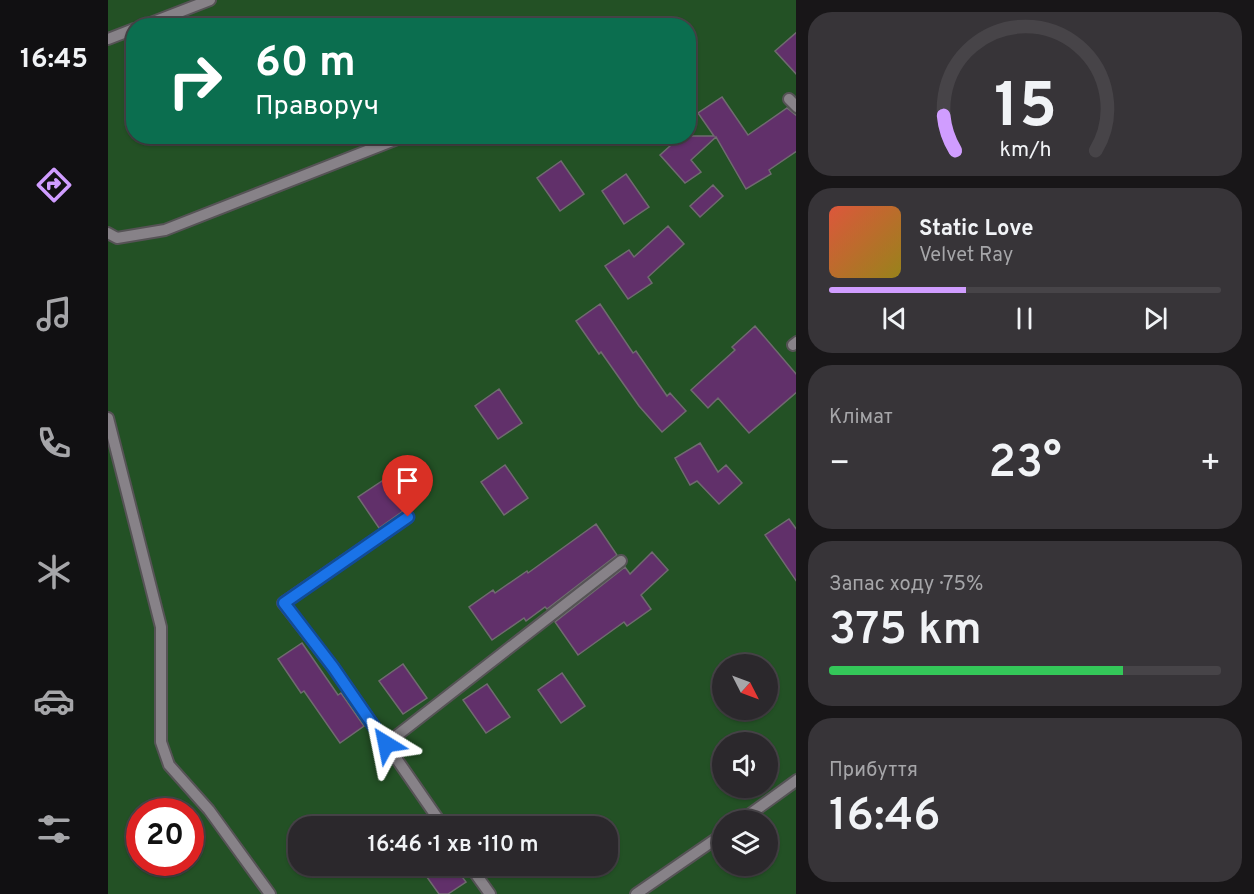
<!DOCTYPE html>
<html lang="uk">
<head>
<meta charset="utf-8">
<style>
	body { margin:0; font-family:Overpass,sans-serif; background:#373438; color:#f1f3f6; height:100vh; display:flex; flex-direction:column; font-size:22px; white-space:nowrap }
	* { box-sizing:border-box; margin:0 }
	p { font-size:20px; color:#a6a6a9 }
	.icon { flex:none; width:33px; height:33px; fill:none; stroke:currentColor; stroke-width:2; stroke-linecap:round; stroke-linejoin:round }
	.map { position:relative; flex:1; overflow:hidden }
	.side { display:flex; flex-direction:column; gap:12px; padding:12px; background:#181618; width:458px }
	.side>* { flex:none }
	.guide { position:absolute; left:18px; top:18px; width:570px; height:126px; border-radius:24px; box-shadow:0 2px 4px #0004,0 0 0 2px #474448; background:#0b6e4f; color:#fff; overflow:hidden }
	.needle { width:39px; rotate:132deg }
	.fabs { position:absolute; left:604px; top:654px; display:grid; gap:12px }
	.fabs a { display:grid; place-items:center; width:66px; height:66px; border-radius:50%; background:#2b282c; box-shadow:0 2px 4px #0004,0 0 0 2px #474448; font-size:30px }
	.speed { position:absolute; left:18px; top:798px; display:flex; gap:12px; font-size:30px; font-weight:700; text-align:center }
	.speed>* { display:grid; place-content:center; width:78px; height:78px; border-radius:50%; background:#2b282c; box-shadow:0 2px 4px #0004,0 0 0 2px #474448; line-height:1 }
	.speed .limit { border:9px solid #d22; background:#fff; color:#111 }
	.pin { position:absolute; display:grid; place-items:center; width:51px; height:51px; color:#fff; margin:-62px -26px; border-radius:50% 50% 50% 0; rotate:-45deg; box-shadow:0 0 6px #0007 }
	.pin .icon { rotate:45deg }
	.me { position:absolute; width:66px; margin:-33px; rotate:325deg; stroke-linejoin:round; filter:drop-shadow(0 0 4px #0008) }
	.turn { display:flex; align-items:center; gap:21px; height:126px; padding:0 30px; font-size:27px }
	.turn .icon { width:78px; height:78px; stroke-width:2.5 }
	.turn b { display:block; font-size:42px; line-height:51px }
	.big { font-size:45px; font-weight:600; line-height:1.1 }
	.side .card { flex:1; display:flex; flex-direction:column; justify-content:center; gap:9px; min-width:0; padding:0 21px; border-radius:24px; background:#373438 }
	.side .dial { align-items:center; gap:0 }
	.dial svg { height:156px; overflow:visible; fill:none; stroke:#474448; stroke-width:7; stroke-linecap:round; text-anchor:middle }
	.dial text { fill:#f1f3f6; stroke:none }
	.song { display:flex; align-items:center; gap:18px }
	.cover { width:72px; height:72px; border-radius:9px; background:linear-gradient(135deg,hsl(10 70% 55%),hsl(50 70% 35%)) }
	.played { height:6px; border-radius:3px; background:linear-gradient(90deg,#d09dff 35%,#474448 35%) }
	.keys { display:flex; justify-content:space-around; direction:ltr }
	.heat { display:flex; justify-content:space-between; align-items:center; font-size:33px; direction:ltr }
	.charge { height:9px; border-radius:4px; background:linear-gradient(90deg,#34c759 75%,#474448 0) }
	.trip { position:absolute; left:180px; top:816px; width:330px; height:60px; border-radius:24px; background:#2b282c; box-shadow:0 2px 4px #0004,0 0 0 2px #474448; font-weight:600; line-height:60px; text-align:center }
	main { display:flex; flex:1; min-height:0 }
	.menu { display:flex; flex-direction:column; width:108px; justify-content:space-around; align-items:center; background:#111012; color:#a6a6a9 }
	.menu .icon { width:42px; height:42px }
	.menu .on { color:#d09dff }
	.menu b { font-size:27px; color:#f1f3f6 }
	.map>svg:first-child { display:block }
</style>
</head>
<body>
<main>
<nav class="menu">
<b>16:45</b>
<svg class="icon on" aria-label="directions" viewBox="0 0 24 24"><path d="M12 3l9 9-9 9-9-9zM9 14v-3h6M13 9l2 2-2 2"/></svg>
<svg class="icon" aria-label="music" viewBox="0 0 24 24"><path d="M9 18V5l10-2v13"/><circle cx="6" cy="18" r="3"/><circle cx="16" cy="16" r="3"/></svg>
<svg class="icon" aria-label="phone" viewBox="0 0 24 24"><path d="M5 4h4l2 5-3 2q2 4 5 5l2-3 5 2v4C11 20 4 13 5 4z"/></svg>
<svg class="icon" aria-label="climate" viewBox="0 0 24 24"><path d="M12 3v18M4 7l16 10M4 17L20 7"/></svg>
<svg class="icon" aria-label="car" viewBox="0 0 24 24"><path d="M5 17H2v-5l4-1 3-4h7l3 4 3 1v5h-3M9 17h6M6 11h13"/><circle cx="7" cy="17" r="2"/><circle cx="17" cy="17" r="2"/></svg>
<svg class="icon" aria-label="filters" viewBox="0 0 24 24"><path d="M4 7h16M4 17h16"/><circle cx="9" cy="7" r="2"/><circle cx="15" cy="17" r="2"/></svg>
</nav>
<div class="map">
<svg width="689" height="894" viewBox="0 0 689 894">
	<rect width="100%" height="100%" fill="#39353a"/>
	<path fill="#235125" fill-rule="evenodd" d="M0 0H688V894H0ZM26 26H580V136H26ZM615 664H660V710H615ZM615 742H660V788H615ZM32 812H82V862H32ZM615 820H660V866H615ZM190 826H500V866H190Z"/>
	<path fill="#61306a" stroke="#706b70" stroke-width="1.5" d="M689 32V75L667 51Z
		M614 97 640 135 679 108 689 116V151L661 170 663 174 638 189 608 137 583 160 593 172 577 183 552 155 573 136H606L590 113Z
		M453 161 476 194 452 211 429 178Z
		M518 174 541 207 516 224 494 191Z
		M605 185 615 196 592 217 582 206Z
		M560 226 576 244 540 277 544 283 520 299 497 266 521 250 526 257Z
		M492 304 525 353 528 351 559 396 562 393 578 411 554 432 531 406 493 352 491 354 468 321Z
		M647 326 689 375V392L641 433 610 398 600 408 583 390 627 350 624 347Z
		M391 389 414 423 390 439 367 406Z
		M592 443 610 472 618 465 634 483 611 504 589 481 582 485 567 458Z
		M397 465 420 498 396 515 373 482Z
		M274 481 295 511 271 528 250 497Z
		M681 519 689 530V582L657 535Z
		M488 524 509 555 439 609 437 607 418 621 416 618 384 640 361 607 385 590 387 593 419 571 420 573Z
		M544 552 560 570 533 595 543 609 519 626 516 622 470 655 447 622 517 567 522 574Z
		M194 643 230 695 233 693 256 726 232 743 196 691 193 693 170 659Z
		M295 664 319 698 295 714 271 681Z
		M454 673 477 706 453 723 430 690Z
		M379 684 402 717 378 733 355 700Z
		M311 866H346L358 882 340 894H331Z"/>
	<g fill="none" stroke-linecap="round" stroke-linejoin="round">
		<g stroke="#565356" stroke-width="14">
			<path id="minor" d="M35 26 102 0
				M0 39 26 29
				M681 99 689 107
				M0 233 9 238 57 230 297 136
				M685 345 689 342
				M0 418 53 627V742L61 765 101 810 162 894
				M300 517 175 603 225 667 335 826
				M278 744 513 561
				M634 820 689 780
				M362 866 382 894
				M528 894 615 834"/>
		</g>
		<use href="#minor" stroke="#878288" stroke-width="10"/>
	</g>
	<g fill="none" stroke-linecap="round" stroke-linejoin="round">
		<g stroke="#114b97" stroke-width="15">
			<path id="route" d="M278 744 225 667 176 603 300 517"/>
		</g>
		<use href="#route" stroke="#1a73e8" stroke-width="10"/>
	</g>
</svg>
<div class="fabs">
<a><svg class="needle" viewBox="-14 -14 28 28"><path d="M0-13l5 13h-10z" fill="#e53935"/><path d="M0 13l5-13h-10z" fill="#a6a6a9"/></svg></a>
<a><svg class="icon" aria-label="sound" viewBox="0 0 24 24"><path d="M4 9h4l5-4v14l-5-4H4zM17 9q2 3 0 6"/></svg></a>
<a><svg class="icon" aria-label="layers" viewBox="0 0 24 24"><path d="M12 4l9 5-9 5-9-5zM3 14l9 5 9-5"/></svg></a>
</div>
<div class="speed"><div class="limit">20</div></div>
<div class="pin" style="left:300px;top:517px;background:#d93025"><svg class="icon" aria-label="arrive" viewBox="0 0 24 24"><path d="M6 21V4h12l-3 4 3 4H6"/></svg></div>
<svg class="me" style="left:278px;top:744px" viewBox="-20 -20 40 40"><path d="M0-17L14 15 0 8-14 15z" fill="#1a73e8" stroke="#fff" stroke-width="4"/></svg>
<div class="trip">16:46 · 1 хв · 110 m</div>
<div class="guide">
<div class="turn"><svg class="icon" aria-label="right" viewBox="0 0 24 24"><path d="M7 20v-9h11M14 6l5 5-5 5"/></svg><div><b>60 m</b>Праворуч</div></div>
</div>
</div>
<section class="side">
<div class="card dial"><svg viewBox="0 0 100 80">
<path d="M14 69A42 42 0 1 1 86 69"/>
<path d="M14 69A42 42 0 0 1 8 51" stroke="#d09dff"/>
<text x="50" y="56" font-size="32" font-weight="700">15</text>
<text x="50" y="72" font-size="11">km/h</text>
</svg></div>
<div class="card">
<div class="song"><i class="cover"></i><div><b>Static Love</b><p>Velvet Ray</p></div></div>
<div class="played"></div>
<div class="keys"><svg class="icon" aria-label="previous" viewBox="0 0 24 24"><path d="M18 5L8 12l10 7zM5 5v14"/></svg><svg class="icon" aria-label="pause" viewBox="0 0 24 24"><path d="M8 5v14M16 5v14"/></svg><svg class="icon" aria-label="next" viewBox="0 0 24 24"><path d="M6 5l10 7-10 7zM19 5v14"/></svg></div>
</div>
<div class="card"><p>Клімат</p>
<div class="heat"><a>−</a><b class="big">23°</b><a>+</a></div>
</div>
<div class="card"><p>Запас ходу · 75%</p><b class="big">375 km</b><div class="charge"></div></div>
<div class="card"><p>Прибуття</p><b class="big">16:46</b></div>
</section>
</main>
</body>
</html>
